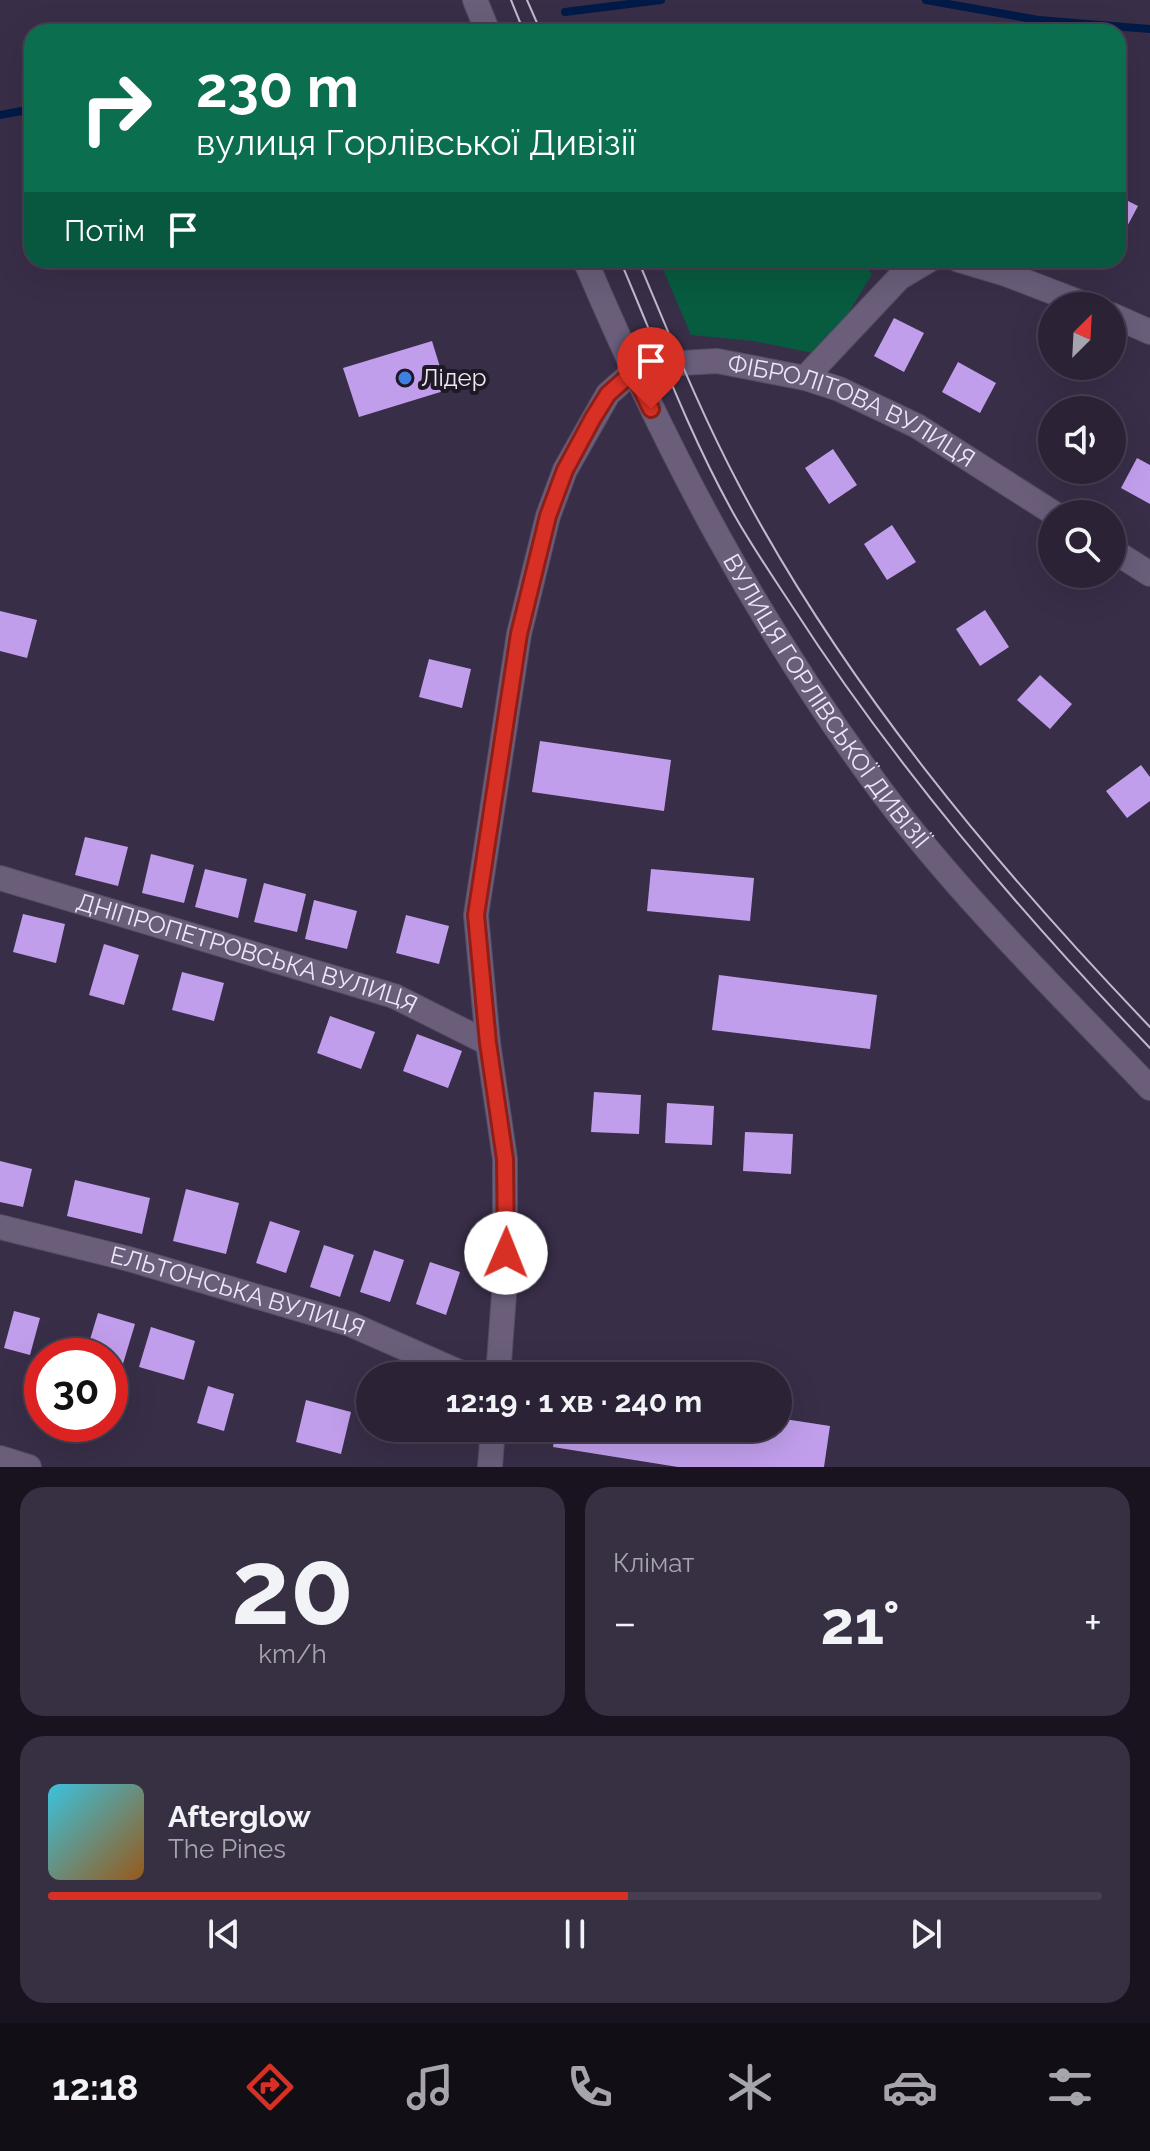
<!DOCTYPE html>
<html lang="uk">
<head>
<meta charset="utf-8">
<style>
	body { margin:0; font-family:Raleway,sans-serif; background:#372f42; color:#f1f3f6; height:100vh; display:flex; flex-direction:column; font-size:30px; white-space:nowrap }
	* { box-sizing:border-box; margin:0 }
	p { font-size:26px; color:#a6a4ad }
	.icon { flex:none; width:44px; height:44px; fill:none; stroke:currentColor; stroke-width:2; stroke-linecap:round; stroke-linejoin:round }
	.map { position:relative; height:1467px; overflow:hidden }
	.details { display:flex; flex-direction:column; gap:20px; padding:20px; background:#18131e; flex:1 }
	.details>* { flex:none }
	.guide { position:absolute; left:24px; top:24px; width:1102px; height:244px; border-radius:24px; box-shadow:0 8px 32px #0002,0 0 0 2px #473f51; background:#0b6e4f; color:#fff; overflow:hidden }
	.needle { width:52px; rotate:24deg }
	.fabs { position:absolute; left:1038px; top:292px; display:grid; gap:16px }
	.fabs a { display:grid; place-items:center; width:88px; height:88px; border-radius:50%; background:#2b2236; box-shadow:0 8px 32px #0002,0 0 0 2px #473f51; font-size:40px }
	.speed { position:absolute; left:24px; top:1338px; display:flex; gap:16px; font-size:40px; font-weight:700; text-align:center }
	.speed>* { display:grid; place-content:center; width:104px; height:104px; border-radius:50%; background:#2b2236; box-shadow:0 8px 32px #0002,0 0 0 2px #473f51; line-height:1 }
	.speed .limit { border:12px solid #d22; background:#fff; color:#111 }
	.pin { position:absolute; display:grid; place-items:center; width:68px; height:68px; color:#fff; margin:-82px -34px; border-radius:50% 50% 50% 0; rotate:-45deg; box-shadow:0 0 8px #0007 }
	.pin .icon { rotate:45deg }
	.me { position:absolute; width:88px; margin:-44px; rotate:1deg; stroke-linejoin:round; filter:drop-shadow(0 0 6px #0008) }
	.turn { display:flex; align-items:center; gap:28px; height:168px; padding:0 40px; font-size:36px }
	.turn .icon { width:104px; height:104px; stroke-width:2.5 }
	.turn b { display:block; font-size:56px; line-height:68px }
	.then { display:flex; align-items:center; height:76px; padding:0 40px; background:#0003; gap:16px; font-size:30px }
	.big { font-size:60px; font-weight:700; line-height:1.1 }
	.details .card { flex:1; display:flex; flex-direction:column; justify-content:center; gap:12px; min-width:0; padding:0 28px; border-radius:24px; background:#372f42 }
	.details .dial { align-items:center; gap:0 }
	.dial b { font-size:104px; line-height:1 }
	.song { display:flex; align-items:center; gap:24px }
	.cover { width:96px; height:96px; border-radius:12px; background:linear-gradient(135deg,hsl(190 70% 55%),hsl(30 70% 35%)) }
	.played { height:8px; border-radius:4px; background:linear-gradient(90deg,#d93025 55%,#473f51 55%) }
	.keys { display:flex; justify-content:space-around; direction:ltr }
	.heat { display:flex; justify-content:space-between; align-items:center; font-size:44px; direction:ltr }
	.details .tiles { flex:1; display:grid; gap:20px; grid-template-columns:1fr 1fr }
	.card:last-child { grid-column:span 2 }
	.trip { position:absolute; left:356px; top:1362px; width:436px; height:80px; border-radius:40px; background:#2b2236; box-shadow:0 8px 32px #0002,0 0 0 2px #473f51; font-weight:700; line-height:80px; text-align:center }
	.tab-bar { display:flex; height:128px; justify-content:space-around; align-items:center; background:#110e16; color:#a6a4ad }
	.tab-bar .icon { width:56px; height:56px }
	.tab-bar .selected { color:#d93025 }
	.tab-bar b { font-size:36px; color:#f1f3f6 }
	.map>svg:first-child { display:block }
</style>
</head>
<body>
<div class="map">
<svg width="1150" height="1467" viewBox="0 0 1150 1467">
	<rect width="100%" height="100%" fill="#392e48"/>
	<path fill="#075b3e" d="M659 260H859L872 274 846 317 833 357 753 341 691 335Z"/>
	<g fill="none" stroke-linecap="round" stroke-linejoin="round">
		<path stroke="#001a47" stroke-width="8" d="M926 0 1038 20 1150 29
			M565 12 661 0
			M0 115 32 109"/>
	</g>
	<path fill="#c19eec" d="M1118 196 1138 206 1122 236 1118 234Z
		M894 318 924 333 904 372 874 356Z
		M432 341 447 390 359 417 343 368Z
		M958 362 996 383 980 413 942 392Z
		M833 449 857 485 829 504 805 468Z
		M1137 458 1150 465V504L1121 488Z
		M892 525 916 562 887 580 864 544Z
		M985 610 1009 647 980 666 956 629Z
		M0 611 37 620 27 658 0 651Z
		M429 659 471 669 462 708 419 697Z
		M1040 675 1072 704 1050 729 1017 700Z
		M540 741 671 760 664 811 532 792Z
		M1141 765 1150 777V801L1127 818 1106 791Z
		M85 837 128 847 118 886 75 875Z
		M151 854 194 865 184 903 142 893Z
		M205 869 247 879 238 918 195 907Z
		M651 869 754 878 750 921 647 911Z
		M264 883 306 894 297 932 254 922Z
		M314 900 357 911 347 949 305 939Z
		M23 914 65 924 56 963 13 952Z
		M406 915 449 926 439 964 396 953Z
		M104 944 139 955 124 1005 89 995Z
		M182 972 224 983 214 1021 172 1010Z
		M719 975 877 995 870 1049 712 1030Z
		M330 1016 375 1032 361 1069 317 1053Z
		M417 1034 462 1051 448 1088 403 1071Z
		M594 1092 641 1095 639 1134 591 1132Z
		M667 1103 714 1106 712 1145 665 1143Z
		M745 1132 793 1134 791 1174 743 1171Z
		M0 1161 32 1169 23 1207 0 1202Z
		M75 1180 150 1198 142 1234 67 1216Z
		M186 1189 239 1203 226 1254 173 1241Z
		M270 1221 300 1231 286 1273 256 1263Z
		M324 1245 354 1255 340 1297 310 1287Z
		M374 1250 404 1260 390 1302 360 1292Z
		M430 1262 460 1272 446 1315 416 1304Z
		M14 1311 40 1318 30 1355 4 1348Z
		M98 1313 135 1324 113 1397 110 1396V1356H85Z
		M151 1327 195 1341 184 1380 139 1367Z
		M208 1386 234 1394 224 1431 197 1423Z
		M306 1400 351 1412 341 1454 296 1442Z
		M778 1418 830 1426 824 1467H678L553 1447 556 1428H778Z"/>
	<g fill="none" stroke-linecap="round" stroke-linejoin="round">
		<g stroke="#554b62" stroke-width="26">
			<g id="street">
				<path d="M959 260 1006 274 1089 306"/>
				<path d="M1112 315 1150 332"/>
				<path d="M805 378 899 278 929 260"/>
				<path d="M1112 550 1150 574"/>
				<path id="s1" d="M0 878 394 996 488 1043"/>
				<path id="s2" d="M0 1227 129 1259 350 1324 468 1376"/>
				<path id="s3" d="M498 1376 505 1281V1159L488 1043 476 915 519 634 548 516 565 470 608 394 633 372 664 364 717 361 805 378 839 389 917 426 1055 514"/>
				<path d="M0 1458 29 1467"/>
				<path d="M490 1467 493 1428"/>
			</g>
		</g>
		<g stroke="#554b62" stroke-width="26">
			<g id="secondary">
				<path d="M475 0 488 32"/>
				<path id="s4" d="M585 260C666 451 758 625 882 792 961 897 1059 993 1150 1088"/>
			</g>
		</g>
		<use href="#street" stroke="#6a5e7b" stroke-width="24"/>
		<use href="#secondary" stroke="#6a5e7b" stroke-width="24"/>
		<path stroke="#c1b9cc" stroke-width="2" d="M511 0 524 32
			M527 0 541 32
			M620 260C656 344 687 429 731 509 749 542 771 574 792 606 895 766 1019 911 1150 1048
			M638 260C670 336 701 414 740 487 846 687 994 864 1150 1027"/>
	</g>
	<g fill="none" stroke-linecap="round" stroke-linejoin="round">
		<g stroke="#8d1f18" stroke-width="20">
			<path id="route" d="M506 1253 505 1159 488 1043 476 915 519 634 548 516 565 470 593 418 608 394 633 372 651 409"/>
		</g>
		<use href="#route" stroke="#d93025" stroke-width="14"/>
	</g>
	<circle fill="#3f7fe0" stroke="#1e1925" stroke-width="3" cx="405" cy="378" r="8"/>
	<g text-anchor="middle" stroke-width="8" stroke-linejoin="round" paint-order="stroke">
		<g font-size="24" fill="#ede6f7" stroke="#1e1925" text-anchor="start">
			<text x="421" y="386">Лідер</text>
		</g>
		<g font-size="24" fill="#ede6f7" stroke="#1e1925">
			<text dy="8" stroke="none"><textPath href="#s3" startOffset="1268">ФІБРОЛІТОВА ВУЛИЦЯ</textPath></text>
			<text dy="8" stroke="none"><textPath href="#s4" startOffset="504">ВУЛИЦЯ ГОРЛІВСЬКОЇ ДИВІЗІЇ</textPath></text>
			<text dy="8" stroke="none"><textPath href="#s1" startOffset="258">ДНІПРОПЕТРОВСЬКА ВУЛИЦЯ</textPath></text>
			<text dy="8" stroke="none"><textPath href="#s2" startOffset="246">ЕЛЬТОНСЬКА ВУЛИЦЯ</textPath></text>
		</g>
	</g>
</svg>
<div class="fabs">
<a><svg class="needle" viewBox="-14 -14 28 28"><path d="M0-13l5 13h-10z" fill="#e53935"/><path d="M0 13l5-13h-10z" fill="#a6a4ad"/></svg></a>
<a><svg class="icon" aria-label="sound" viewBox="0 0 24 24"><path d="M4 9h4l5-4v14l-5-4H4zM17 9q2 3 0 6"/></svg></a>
<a><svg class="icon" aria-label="search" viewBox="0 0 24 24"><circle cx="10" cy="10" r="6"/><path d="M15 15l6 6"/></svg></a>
</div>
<div class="speed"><div class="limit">30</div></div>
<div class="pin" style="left:651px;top:409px;background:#d93025"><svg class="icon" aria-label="arrive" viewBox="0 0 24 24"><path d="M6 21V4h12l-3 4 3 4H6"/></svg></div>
<svg class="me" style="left:506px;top:1253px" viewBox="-20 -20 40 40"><circle r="19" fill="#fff"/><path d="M0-13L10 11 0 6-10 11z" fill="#d93025"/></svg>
<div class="trip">12:19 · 1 хв · 240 m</div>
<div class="guide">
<div class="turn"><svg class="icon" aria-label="right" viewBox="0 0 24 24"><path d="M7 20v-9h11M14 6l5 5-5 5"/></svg><div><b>230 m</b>вулиця Горлівської Дивізії</div></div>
<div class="then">Потім<svg class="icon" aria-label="arrive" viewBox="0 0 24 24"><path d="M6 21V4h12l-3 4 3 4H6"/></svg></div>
</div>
</div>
<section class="details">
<div class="tiles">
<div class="card dial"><b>20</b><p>km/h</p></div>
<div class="card"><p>Клімат</p>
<div class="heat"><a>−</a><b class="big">21°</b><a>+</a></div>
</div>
<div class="card">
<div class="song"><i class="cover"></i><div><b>Afterglow</b><p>The Pines</p></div></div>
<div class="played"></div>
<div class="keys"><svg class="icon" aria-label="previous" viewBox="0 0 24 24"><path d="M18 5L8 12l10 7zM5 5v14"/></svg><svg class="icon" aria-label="pause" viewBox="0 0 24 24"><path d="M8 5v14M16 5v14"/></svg><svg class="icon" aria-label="next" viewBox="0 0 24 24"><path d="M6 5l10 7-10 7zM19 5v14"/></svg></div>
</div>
</div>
</section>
<nav class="tab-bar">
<b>12:18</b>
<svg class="icon selected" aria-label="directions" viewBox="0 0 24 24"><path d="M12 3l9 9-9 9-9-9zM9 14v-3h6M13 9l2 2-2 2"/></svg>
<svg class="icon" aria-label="music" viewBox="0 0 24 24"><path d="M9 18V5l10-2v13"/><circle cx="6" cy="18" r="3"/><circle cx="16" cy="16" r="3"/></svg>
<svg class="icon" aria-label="phone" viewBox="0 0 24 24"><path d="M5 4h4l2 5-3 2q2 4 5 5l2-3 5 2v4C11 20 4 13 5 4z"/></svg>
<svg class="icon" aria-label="climate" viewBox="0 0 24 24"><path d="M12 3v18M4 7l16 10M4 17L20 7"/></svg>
<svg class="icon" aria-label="car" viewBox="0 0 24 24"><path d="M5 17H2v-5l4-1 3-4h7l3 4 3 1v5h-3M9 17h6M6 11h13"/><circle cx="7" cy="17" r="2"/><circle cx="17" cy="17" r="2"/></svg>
<svg class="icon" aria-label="filters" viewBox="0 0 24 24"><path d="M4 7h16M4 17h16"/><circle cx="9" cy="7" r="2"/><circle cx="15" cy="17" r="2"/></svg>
</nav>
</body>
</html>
